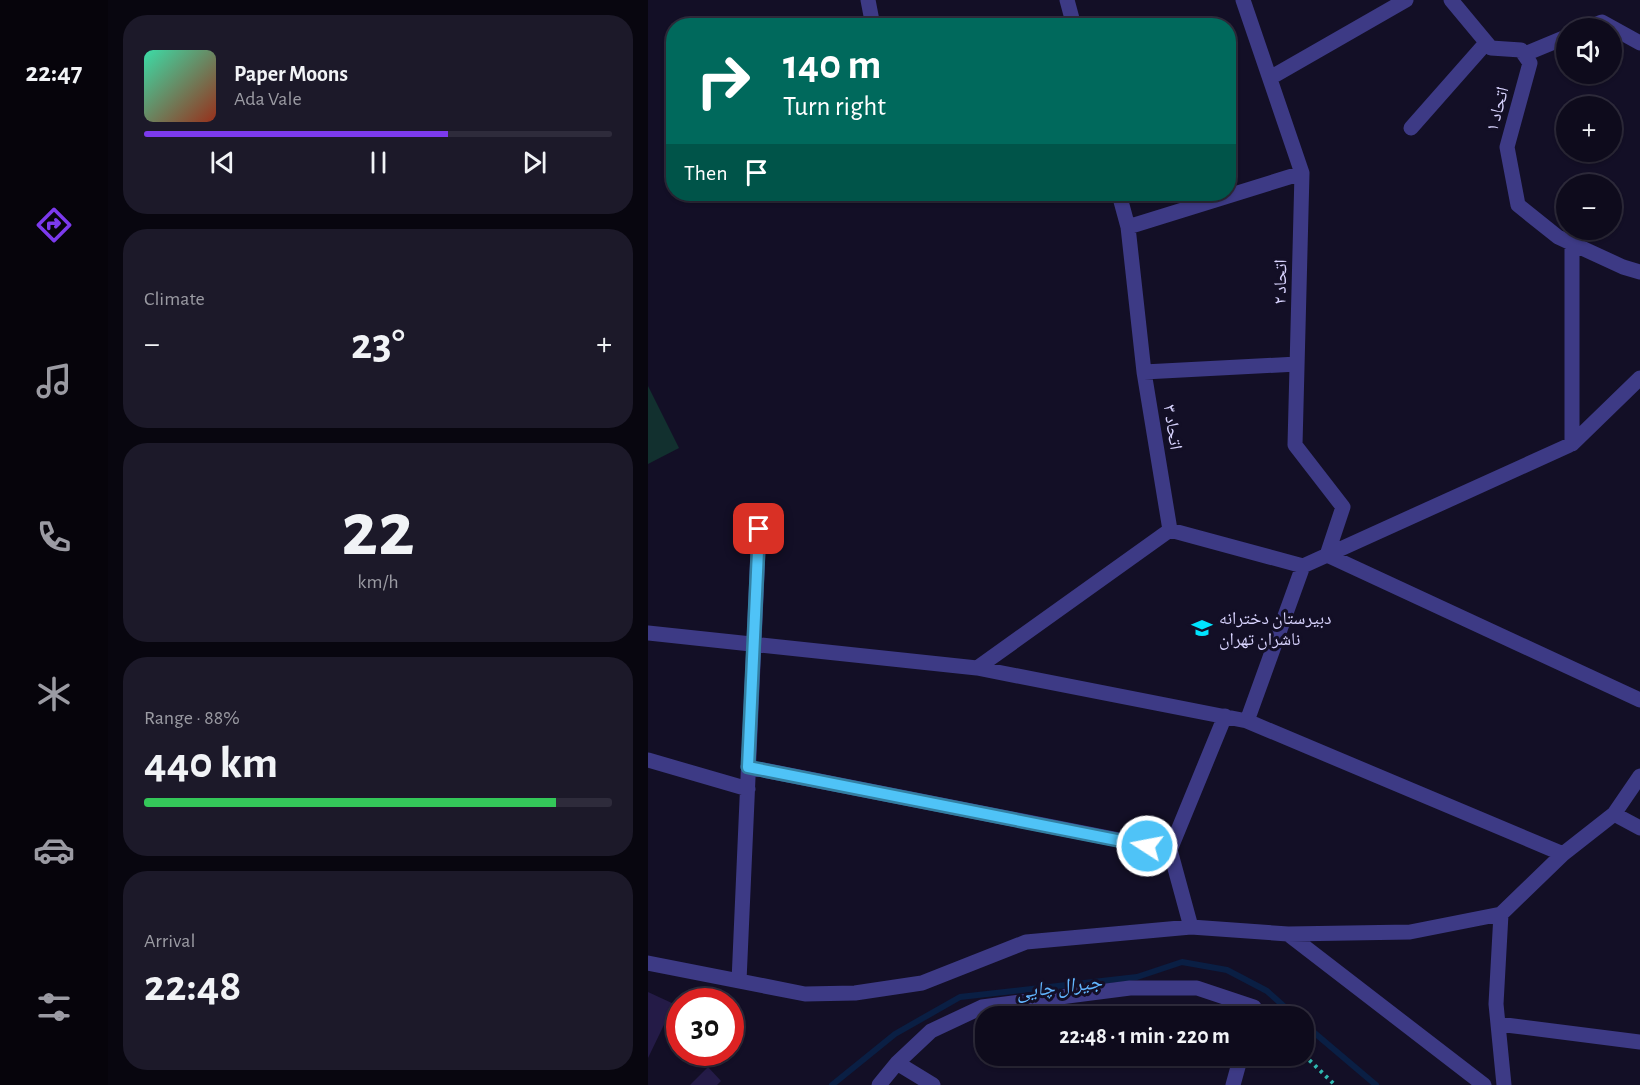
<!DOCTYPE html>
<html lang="en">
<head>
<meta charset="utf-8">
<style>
	body { margin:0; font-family:"Alegreya Sans","Noto Naskh Arabic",sans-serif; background:#1c1929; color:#f1f3f6; height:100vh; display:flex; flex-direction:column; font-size:22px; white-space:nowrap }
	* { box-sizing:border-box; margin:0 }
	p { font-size:20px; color:#9b9ba3 }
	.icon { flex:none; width:33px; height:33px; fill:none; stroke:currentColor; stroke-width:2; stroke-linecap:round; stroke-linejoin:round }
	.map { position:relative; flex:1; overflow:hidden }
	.drawer { display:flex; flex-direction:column; gap:15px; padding:15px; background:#08060f; width:540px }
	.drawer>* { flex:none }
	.guide { position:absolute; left:18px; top:18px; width:570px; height:183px; border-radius:24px; box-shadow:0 2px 4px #0004,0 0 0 2px #2e2b3b; background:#00695c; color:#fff; overflow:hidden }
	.controls { position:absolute; left:908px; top:18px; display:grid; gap:12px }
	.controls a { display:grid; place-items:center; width:66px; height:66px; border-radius:50%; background:#0e0b1c; box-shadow:0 2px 4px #0004,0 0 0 2px #2e2b3b; font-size:30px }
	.speed { position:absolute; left:18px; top:988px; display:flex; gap:12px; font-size:30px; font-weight:700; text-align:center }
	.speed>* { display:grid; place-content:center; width:78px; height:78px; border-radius:50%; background:#0e0b1c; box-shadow:0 2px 4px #0004,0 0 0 2px #2e2b3b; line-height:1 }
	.speed .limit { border:9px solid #d22; background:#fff; color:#111 }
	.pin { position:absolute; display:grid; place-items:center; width:51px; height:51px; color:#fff; margin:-26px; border-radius:12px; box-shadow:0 3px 9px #0006 }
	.me { position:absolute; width:66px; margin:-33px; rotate:281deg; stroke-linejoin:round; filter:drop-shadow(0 0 4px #0008) }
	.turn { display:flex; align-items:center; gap:21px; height:126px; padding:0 18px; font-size:27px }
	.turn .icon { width:78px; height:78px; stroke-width:2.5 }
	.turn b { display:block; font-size:42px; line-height:51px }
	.then { display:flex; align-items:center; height:57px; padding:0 18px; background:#0003; gap:12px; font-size:22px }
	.big { font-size:45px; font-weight:700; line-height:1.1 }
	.drawer .tile { flex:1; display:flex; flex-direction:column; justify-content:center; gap:9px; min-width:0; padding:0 21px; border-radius:24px; background:#1c1929 }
	.drawer .dial { align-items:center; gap:0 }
	.dial b { font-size:78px; line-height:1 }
	.song { display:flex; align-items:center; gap:18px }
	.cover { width:72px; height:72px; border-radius:9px; background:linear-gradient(135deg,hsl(160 70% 55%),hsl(10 70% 35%)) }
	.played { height:6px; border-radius:3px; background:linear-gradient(90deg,#7c3aed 65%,#2e2b3b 65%) }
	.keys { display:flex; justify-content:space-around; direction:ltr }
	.heat { display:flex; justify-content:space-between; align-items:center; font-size:33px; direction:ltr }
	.charge { height:9px; border-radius:4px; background:linear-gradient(90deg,#34c759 88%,#2e2b3b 0) }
	.trip { position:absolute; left:327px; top:1006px; width:339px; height:60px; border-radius:24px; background:#0e0b1c; box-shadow:0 2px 4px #0004,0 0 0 2px #2e2b3b; font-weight:700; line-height:60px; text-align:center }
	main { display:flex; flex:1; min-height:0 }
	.menu { display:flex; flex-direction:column; width:108px; justify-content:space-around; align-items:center; background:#06040b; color:#9b9ba3 }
	.menu .icon { width:42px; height:42px }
	.menu .active { color:#7c3aed }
	.menu b { font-size:27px; color:#f1f3f6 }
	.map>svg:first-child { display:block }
</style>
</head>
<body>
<main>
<nav class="menu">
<b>22:47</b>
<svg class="icon active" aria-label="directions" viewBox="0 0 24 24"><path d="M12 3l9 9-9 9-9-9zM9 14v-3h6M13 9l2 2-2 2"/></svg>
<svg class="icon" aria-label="music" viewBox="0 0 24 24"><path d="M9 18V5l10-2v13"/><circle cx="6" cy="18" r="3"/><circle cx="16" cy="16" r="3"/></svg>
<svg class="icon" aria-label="phone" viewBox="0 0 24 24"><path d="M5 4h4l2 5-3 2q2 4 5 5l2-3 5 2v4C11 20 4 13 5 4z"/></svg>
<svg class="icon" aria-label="climate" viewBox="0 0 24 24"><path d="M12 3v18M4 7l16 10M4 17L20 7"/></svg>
<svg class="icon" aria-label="car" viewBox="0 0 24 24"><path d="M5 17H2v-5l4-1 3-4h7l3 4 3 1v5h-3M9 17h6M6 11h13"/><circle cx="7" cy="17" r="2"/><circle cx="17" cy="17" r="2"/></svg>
<svg class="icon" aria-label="filters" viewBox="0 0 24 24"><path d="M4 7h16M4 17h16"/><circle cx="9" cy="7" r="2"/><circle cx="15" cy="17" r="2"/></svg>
</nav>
<section class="drawer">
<div class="tile">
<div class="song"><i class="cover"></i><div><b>Paper Moons</b><p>Ada Vale</p></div></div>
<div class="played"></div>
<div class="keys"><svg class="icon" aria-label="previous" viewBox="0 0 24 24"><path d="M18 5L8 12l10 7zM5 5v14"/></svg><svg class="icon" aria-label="pause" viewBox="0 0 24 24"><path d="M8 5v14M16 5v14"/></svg><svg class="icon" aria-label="next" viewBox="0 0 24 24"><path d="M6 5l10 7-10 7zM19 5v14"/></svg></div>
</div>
<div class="tile"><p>Climate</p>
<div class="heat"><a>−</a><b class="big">23°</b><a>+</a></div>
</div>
<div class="tile dial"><b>22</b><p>km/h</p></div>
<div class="tile"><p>Range · 88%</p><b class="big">440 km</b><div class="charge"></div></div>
<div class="tile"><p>Arrival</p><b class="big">22:48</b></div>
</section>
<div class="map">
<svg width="992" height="1085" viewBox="0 0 992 1085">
	<rect width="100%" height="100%" fill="#130f26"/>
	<path fill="#12302f" d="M0 386 31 448 0 464Z"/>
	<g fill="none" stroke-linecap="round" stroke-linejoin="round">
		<path stroke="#0a1f44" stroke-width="6" d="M656 1024 728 1085
			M184 1085 247 1034 312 997 489 977 534 962 579 970 619 991 648 1017"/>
	</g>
	<path fill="#241b47" d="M0 992 26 1004 0 1058Z
		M60 1067 73 1081 69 1085H42Z"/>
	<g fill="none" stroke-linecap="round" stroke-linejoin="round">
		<path stroke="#2fb8b0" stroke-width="4" stroke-dasharray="3 4.5" stroke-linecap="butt" d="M656 1055 687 1085"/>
		<path stroke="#3d3a85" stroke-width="15" d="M220 0 225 26
			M419 0 426 26
			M595 0 654 173 647 445 695 507 679 555
			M803 0 843 48 873 50 882 63 859 147 870 205 910 237 975 267 992 272
			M939 28 954 22 992 43
			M877 54 918 37
			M622 78 758 0
			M763 128 838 43
			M471 194 480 227 496 372 522 530
			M480 227 654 173
			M924 243V444
			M496 372 649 364
			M522 530 655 566
			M679 555 992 700
			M0 633 329 668 599 721 915 854
			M329 668 522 530
			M599 721 655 566 924 444 992 378
			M0 760 100 789
			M100 767 522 850
			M966 814 992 828
			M543 927 522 850 577 716
			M640 934 836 1085
			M0 963 157 994 207 993 274 983 378 942 543 927 640 934 762 932 853 914
			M91 981 111 529
			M850 1024 992 1042
			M249 1063 285 1085
			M231 1085 249 1063 283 1031 334 1007 482 988H549L606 1007 604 1017
			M585 1085 593 1056
			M856 1085 848 1004 853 914 915 854 966 814 992 776"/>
	</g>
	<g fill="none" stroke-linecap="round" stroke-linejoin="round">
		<g stroke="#337fa1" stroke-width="15">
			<path id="route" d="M111 529 100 767 499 846"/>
		</g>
		<use href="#route" stroke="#4fc3f7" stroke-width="10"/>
	</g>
	<defs>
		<g id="school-bare" transform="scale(1.62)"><path d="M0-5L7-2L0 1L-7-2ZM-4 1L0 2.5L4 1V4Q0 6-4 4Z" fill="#00e5ff" stroke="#130f26" stroke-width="2.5" paint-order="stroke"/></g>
	</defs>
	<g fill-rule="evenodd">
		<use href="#school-bare" x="554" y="628"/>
	</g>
	<g text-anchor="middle" stroke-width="6" stroke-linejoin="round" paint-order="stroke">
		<g font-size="18" fill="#d9d4ff" stroke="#130f26">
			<text transform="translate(849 109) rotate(-75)" y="6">اتحاد ۱</text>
			<text transform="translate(632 282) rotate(-89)" y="6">اتحاد ۲</text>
			<text transform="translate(525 427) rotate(81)" y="6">اتحاد ۳</text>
		</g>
		<g font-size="18" fill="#d9d4ff" stroke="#130f26" text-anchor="start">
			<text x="571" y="624">دبیرستان دخترانه<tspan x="571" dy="21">ناشران تهران</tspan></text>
		</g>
		<g font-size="20" font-style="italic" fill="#62b6ff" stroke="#130f26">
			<text transform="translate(411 986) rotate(-7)" y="7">جیرال چایی</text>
		</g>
	</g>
</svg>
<div class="controls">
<a><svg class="icon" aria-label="sound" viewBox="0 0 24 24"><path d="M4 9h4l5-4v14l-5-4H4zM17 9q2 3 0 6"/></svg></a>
<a>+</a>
<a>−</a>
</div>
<div class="speed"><div class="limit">30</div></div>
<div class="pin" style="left:111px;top:529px;background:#d93025"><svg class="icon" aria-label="arrive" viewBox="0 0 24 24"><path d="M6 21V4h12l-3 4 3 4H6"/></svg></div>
<svg class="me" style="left:499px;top:846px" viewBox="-20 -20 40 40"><circle r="17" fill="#4fc3f7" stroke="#fff" stroke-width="3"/><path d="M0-11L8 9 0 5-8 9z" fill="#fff"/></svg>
<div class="trip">22:48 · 1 min · 220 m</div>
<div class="guide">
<div class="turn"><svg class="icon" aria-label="right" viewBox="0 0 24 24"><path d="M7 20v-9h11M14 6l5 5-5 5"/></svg><div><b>140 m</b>Turn right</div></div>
<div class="then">Then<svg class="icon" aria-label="arrive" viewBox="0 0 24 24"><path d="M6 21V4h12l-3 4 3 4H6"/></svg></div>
</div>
</div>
</main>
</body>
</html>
